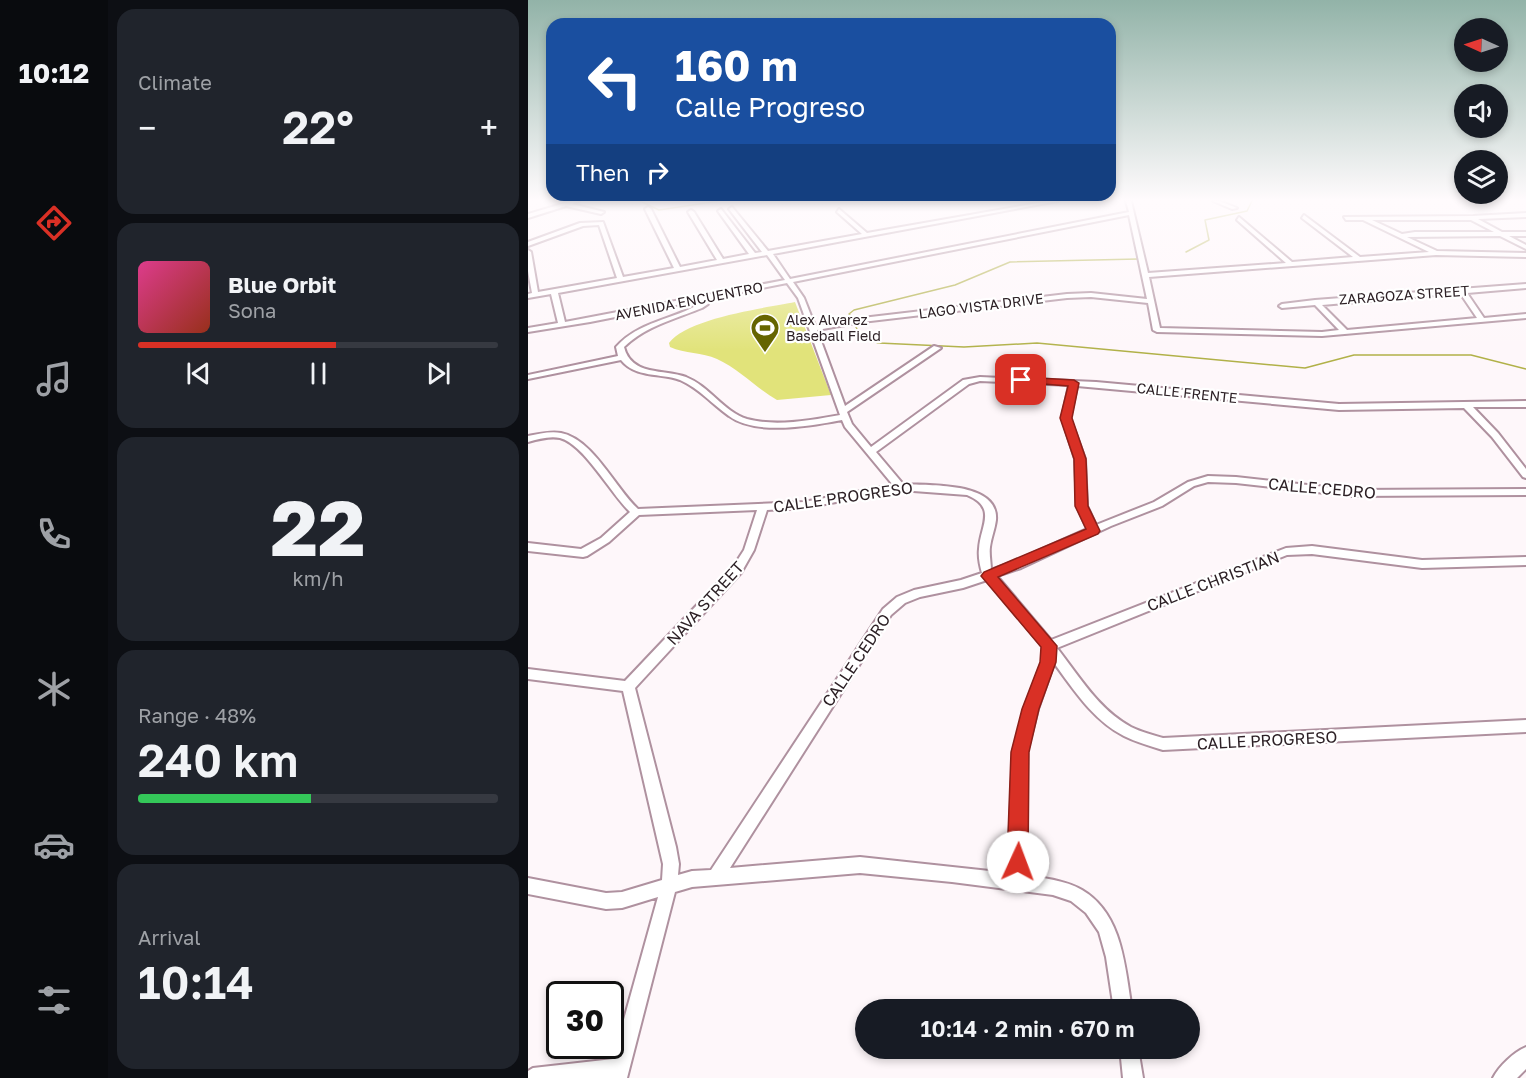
<!DOCTYPE html>
<html lang="en">
<head>
<meta charset="utf-8">
<style>
	body { margin:0; font-family:"Golos Text",sans-serif; background:#20242c; color:#f1f3f6; height:100vh; display:flex; flex-direction:column; font-size:22px; white-space:nowrap }
	* { box-sizing:border-box; margin:0 }
	p { font-size:20px; color:#9ea1a6 }
	.icon { flex:none; width:33px; height:33px; fill:none; stroke:currentColor; stroke-width:2; stroke-linecap:round; stroke-linejoin:round }
	.map { position:relative; flex:1; overflow:hidden }
	.panel { display:flex; flex-direction:column; gap:9px; padding:9px; background:#0d0f14; width:420px }
	.panel>* { flex:none }
	.guide { position:absolute; left:18px; top:18px; width:570px; height:183px; border-radius:18px; box-shadow:0 3px 9px #0003; background:#1a4fa0; color:#fff; overflow:hidden }
	.needle { width:39px; rotate:273deg }
	.fabs { position:absolute; left:926px; top:18px; display:grid; gap:12px }
	.fabs a { display:grid; place-items:center; width:54px; height:54px; border-radius:50%; background:#171b24; box-shadow:0 3px 9px #0003; font-size:30px }
	.speed { position:absolute; left:18px; top:981px; display:flex; gap:12px; font-size:30px; font-weight:700; text-align:center }
	.speed>* { display:grid; place-content:center; width:78px; height:78px; border-radius:50%; background:#171b24; box-shadow:0 3px 9px #0003; line-height:1 }
	.speed .limit { border:3px solid #111; border-radius:9px; background:#fff; color:#111 }
	.pin { position:absolute; display:grid; place-items:center; width:51px; height:51px; color:#fff; margin:-26px; border-radius:12px; box-shadow:0 3px 9px #0006 }
	.me { position:absolute; width:66px; margin:-33px; rotate:2deg; stroke-linejoin:round; filter:drop-shadow(0 0 4px #0008) }
	.turn { display:flex; align-items:center; gap:21px; height:126px; padding:0 30px; font-size:27px }
	.turn .icon { width:78px; height:78px; stroke-width:2.5 }
	.turn b { display:block; font-size:42px; line-height:51px }
	.then { display:flex; align-items:center; height:57px; padding:0 30px; background:#0003; gap:12px; font-size:22px }
	.big { font-size:45px; font-weight:600; line-height:1.1 }
	.panel .tile { flex:1; display:flex; flex-direction:column; justify-content:center; gap:9px; min-width:0; padding:0 21px; border-radius:18px; background:#20242c }
	.panel .dial { align-items:center; gap:0 }
	.dial b { font-size:78px; line-height:1 }
	.song { display:flex; align-items:center; gap:18px }
	.cover { width:72px; height:72px; border-radius:9px; background:linear-gradient(135deg,hsl(330 70% 55%),hsl(10 70% 35%)) }
	.played { height:6px; border-radius:3px; background:linear-gradient(90deg,#d93025 55%,#363941 55%) }
	.keys { display:flex; justify-content:space-around; direction:ltr }
	.heat { display:flex; justify-content:space-between; align-items:center; font-size:33px; direction:ltr }
	.charge { height:9px; border-radius:4px; background:linear-gradient(90deg,#34c759 48%,#363941 0) }
	.trip { position:absolute; left:327px; top:999px; width:345px; height:60px; border-radius:30px; background:#171b24; box-shadow:0 3px 9px #0003; font-weight:600; line-height:60px; text-align:center }
	main { display:flex; flex:1; min-height:0 }
	.dock { display:flex; flex-direction:column; width:108px; justify-content:space-around; align-items:center; background:#090b0e; color:#9ea1a6 }
	.dock .icon { width:42px; height:42px }
	.dock .selected { color:#d93025 }
	.dock b { font-size:27px; color:#f1f3f6 }
	.map>svg:first-child { display:block }
</style>
</head>
<body>
<main>
<nav class="dock">
<b>10:12</b>
<svg class="icon selected" aria-label="directions" viewBox="0 0 24 24"><path d="M12 3l9 9-9 9-9-9zM9 14v-3h6M13 9l2 2-2 2"/></svg>
<svg class="icon" aria-label="music" viewBox="0 0 24 24"><path d="M9 18V5l10-2v13"/><circle cx="6" cy="18" r="3"/><circle cx="16" cy="16" r="3"/></svg>
<svg class="icon" aria-label="phone" viewBox="0 0 24 24"><path d="M5 4h4l2 5-3 2q2 4 5 5l2-3 5 2v4C11 20 4 13 5 4z"/></svg>
<svg class="icon" aria-label="climate" viewBox="0 0 24 24"><path d="M12 3v18M4 7l16 10M4 17L20 7"/></svg>
<svg class="icon" aria-label="car" viewBox="0 0 24 24"><path d="M5 17H2v-5l4-1 3-4h7l3 4 3 1v5h-3M9 17h6M6 11h13"/><circle cx="7" cy="17" r="2"/><circle cx="17" cy="17" r="2"/></svg>
<svg class="icon" aria-label="filters" viewBox="0 0 24 24"><path d="M4 7h16M4 17h16"/><circle cx="9" cy="7" r="2"/><circle cx="15" cy="17" r="2"/></svg>
</nav>
<section class="panel">
<div class="tile"><p>Climate</p>
<div class="heat"><a>−</a><b class="big">22°</b><a>+</a></div>
</div>
<div class="tile">
<div class="song"><i class="cover"></i><div><b>Blue Orbit</b><p>Sona</p></div></div>
<div class="played"></div>
<div class="keys"><svg class="icon" aria-label="previous" viewBox="0 0 24 24"><path d="M18 5L8 12l10 7zM5 5v14"/></svg><svg class="icon" aria-label="pause" viewBox="0 0 24 24"><path d="M8 5v14M16 5v14"/></svg><svg class="icon" aria-label="next" viewBox="0 0 24 24"><path d="M6 5l10 7-10 7zM19 5v14"/></svg></div>
</div>
<div class="tile dial"><b>22</b><p>km/h</p></div>
<div class="tile"><p>Range · 48%</p><b class="big">240 km</b><div class="charge"></div></div>
<div class="tile"><p>Arrival</p><b class="big">10:14</b></div>
</section>
<div class="map">
<svg width="998" height="1078" viewBox="0 0 998 1078">
	<rect width="100%" height="100%" fill="#fef7fa"/>
	<path fill="#e1e37a" d="M267 302 303 395 249 400C228 388 211 369 189 359 174 352 157 354 142 347L141 343C159 318 237 308 267 302Z"/>
	<g fill="none" stroke-linecap="round" stroke-linejoin="round">
		<path stroke="#b1b148" stroke-width="1.5" d="M112 201 131 210 191 201
			M233 201H262
			M658 252 681 240 677 220 719 211 724 201
			M324 318 321 314 326 310 427 285 482 262 610 259
			M328 327 334 339 351 343 436 347 509 343 777 368 826 355H943L998 369"/>
		<g stroke="#af919f" stroke-width="4">
			<path id="minor" d="M44 201H51L44 204 76 212 73 214 38 206 0 218V214Z
				M521 201H530L245 254 262 279 601 212 598 201H603L620 273 758 263 709 220 711 217 764 262 825 257 774 218 776 215 832 257 901 252 835 220H818L816 217 945 216 998 213V217L950 219 974 232H998V236H981L998 245V249L972 236 879 237 909 251 998 253V257L908 255 621 277 632 328 794 332 811 330 787 305 754 308 751 306 754 304 787 300 998 284V288L939 293 956 318 998 314V318L794 336 629 332 625 330 620 303 563 297 539 298 334 322 289 330 317 406 406 346 413 348 319 412 324 424 343 447 435 380 452 377 568 382 811 404 998 401V407H945L970 433 998 469V478L995 477 964 437 936 408 811 410 549 386 542 418 557 459 559 506 568 525 626 502 660 482 680 476 708 477 824 490 998 489V495L824 496 708 483 680 482 666 486 634 506 583 526 493 568 469 576 523 640 758 548 784 546 894 560 998 557V565L894 568 784 554 759 555 529 648C551 676 571 710 603 727 613 732 625 735 635 738L998 720V732L635 750C622 746 608 742 596 736 565 720 546 690 526 663L510 709 499 752 496 875C515 878 537 880 554 890 595 914 597 968 604 1010H586L578 957 571 932 558 913 543 901 525 895 424 882 332 873 164 887 147 892 99 1078H0V1071L5 1068 85 1059 130 897 94 908 78 909 0 894V878L78 893 94 892 134 880 135 864 95 691 0 679V669L97 681 205 567 216 550 229 510 111 515 81 542 59 556 55 557 0 551V543L53 549 73 538 102 512C83 494 56 444 32 438 22 436 10 439 0 442V436C11 434 22 431 33 433 65 439 87 488 110 509L276 502 365 485 317 427 314 420C282 426 228 436 201 416 185 405 171 388 152 380 133 373 107 378 93 360L0 379V375L90 356 88 347C111 321 145 320 173 303V300L62 322 0 332V328L30 323 23 294 0 298V294L4 293 0 271V250L3 252 10 292 89 278 71 225 55 226 0 246V242L52 223 75 222 95 277 146 268 117 209 120 207 123 209 152 267 189 260 160 212 163 210 166 212 195 259 221 254 190 211 193 209 227 253 234 252 201 209 204 207 240 251 334 234 309 212 311 209 339 233ZM601 215 619 299 563 293 539 294 334 318 287 326 276 298 265 282ZM844 220H943L966 232H887L874 234ZM239 255 257 280 37 322 30 293ZM259 283 270 298 312 415C284 420 248 427 219 419 196 412 181 386 158 377 136 369 103 376 96 347 118 326 147 319 174 308L180 304 179 299ZM932 293 949 318 819 330 794 305ZM452 381 541 385 534 418 547 459 549 506 559 529 485 562 463 570C463 563 461 554 462 547 463 538 467 529 468 520 471 481 400 486 375 484L348 452 441 384ZM372 490 439 495C470 508 452 526 451 549 450 557 452 566 454 573L433 580 386 590 369 597 355 609 183 870 164 871 150 875 151 864 148 847 107 688 213 573 226 550 239 510 276 508ZM459 580 515 647 514 662 496 709 485 752 480 873 332 857 202 868 363 615 377 603 392 597 435 588Z
				M685 201H691L709 208 704 209Z
				M998 1047V1069L989 1078H965C971 1066 986 1052 998 1047Z
				M592 1048H610L615 1078H595Z"/>
		</g>
		<use href="#minor" fill="#fff" fill-rule="evenodd"/>
	</g>
	<linearGradient id="sky" x2="0" y2="1"><stop stop-color="#92b3a8"/><stop offset="0.57" stop-color="#fffbfd"/><stop offset="1" stop-color="#fffbfd" stop-opacity="0"/></linearGradient>
	<rect width="998" height="351" fill="url(#sky)"/>
	<path fill="#d93025" stroke="#8d1f18" stroke-width="1.5" d="M493 377 546 380 551 383 544 418 558 459 560 506 572 531 570 534 470 577 529 646 528 662 511 709 501 752 500 862 497 869 490 872 482 869 479 862 483 752 494 709 512 662 513 647 453 576 456 572 558 529 547 506 546 459 532 418 540 386 489 382 488 380Z"/>
	<defs>
		<g id="stadium-pin" transform="scale(1.5)"><path d="M0 17L-7.5 6A9.5 9.5 0 1 1 7.5 6Z" fill="#656500" stroke="#fff"/><path d="M0-5a6.5 5 0 1 0 0 10a6.5 5 0 1 0 0-10ZM-3.5-1.8h7v3.6h-7Z" fill="#fff"/></g>
	</defs>
	<g fill-rule="evenodd">
		<use href="#stadium-pin" x="237" y="328"/>
	</g>
	<g text-anchor="middle" stroke-width="4.5" stroke-linejoin="round" paint-order="stroke">
		<g font-size="14" fill="#2d2126" stroke="#fff">
			<text transform="translate(876 295) rotate(-4)" y="5">ZARAGOZA STREET</text>
			<text transform="translate(161 301) rotate(-11)" y="5">AVENIDA ENCUENTRO</text>
			<text transform="translate(453 306) rotate(-7)" y="5">LAGO VISTA DRIVE</text>
			<text transform="translate(659 393) rotate(6)" y="5">CALLE FRENTE</text>
		</g>
		<g font-size="14" fill="#2d2126" stroke="#fff" text-anchor="start">
			<text x="258" y="325">Alex Alvarez<tspan x="258" dy="16">Baseball Field</tspan></text>
		</g>
		<g font-size="16" fill="#2d2126" stroke="#fff">
			<text transform="translate(794 488) rotate(5)" y="6">CALLE CEDRO</text>
			<text transform="translate(315 497) rotate(-8)" y="6">CALLE PROGRESO</text>
			<text transform="translate(685 581) rotate(-21)" y="6">CALLE CHRISTIAN</text>
			<text transform="translate(177 603) rotate(-48)" y="6">NAVA STREET</text>
			<text transform="translate(328 660) rotate(-56)" y="6">CALLE CEDRO</text>
			<text transform="translate(739 740) rotate(-3)" y="6">CALLE PROGRESO</text>
		</g>
	</g>
</svg>
<div class="fabs">
<a><svg class="needle" viewBox="-14 -14 28 28"><path d="M0-13l5 13h-10z" fill="#e53935"/><path d="M0 13l5-13h-10z" fill="#9ea1a6"/></svg></a>
<a><svg class="icon" aria-label="sound" viewBox="0 0 24 24"><path d="M4 9h4l5-4v14l-5-4H4zM17 9q2 3 0 6"/></svg></a>
<a><svg class="icon" aria-label="layers" viewBox="0 0 24 24"><path d="M12 4l9 5-9 5-9-5zM3 14l9 5 9-5"/></svg></a>
</div>
<div class="speed"><div class="limit">30</div></div>
<div class="pin" style="left:493px;top:380px;background:#d93025"><svg class="icon" aria-label="arrive" viewBox="0 0 24 24"><path d="M6 21V4h12l-3 4 3 4H6"/></svg></div>
<svg class="me" style="left:490px;top:862px" viewBox="-20 -20 40 40"><circle r="19" fill="#fff"/><path d="M0-13L10 11 0 6-10 11z" fill="#d93025"/></svg>
<div class="trip">10:14 · 2 min · 670 m</div>
<div class="guide">
<div class="turn"><svg class="icon" aria-label="left" viewBox="0 0 24 24"><path d="M17 20v-9H6M10 6l-5 5 5 5"/></svg><div><b>160 m</b>Calle Progreso</div></div>
<div class="then">Then<svg class="icon" aria-label="right" viewBox="0 0 24 24"><path d="M7 20v-9h11M14 6l5 5-5 5"/></svg></div>
</div>
</div>
</main>
</body>
</html>
